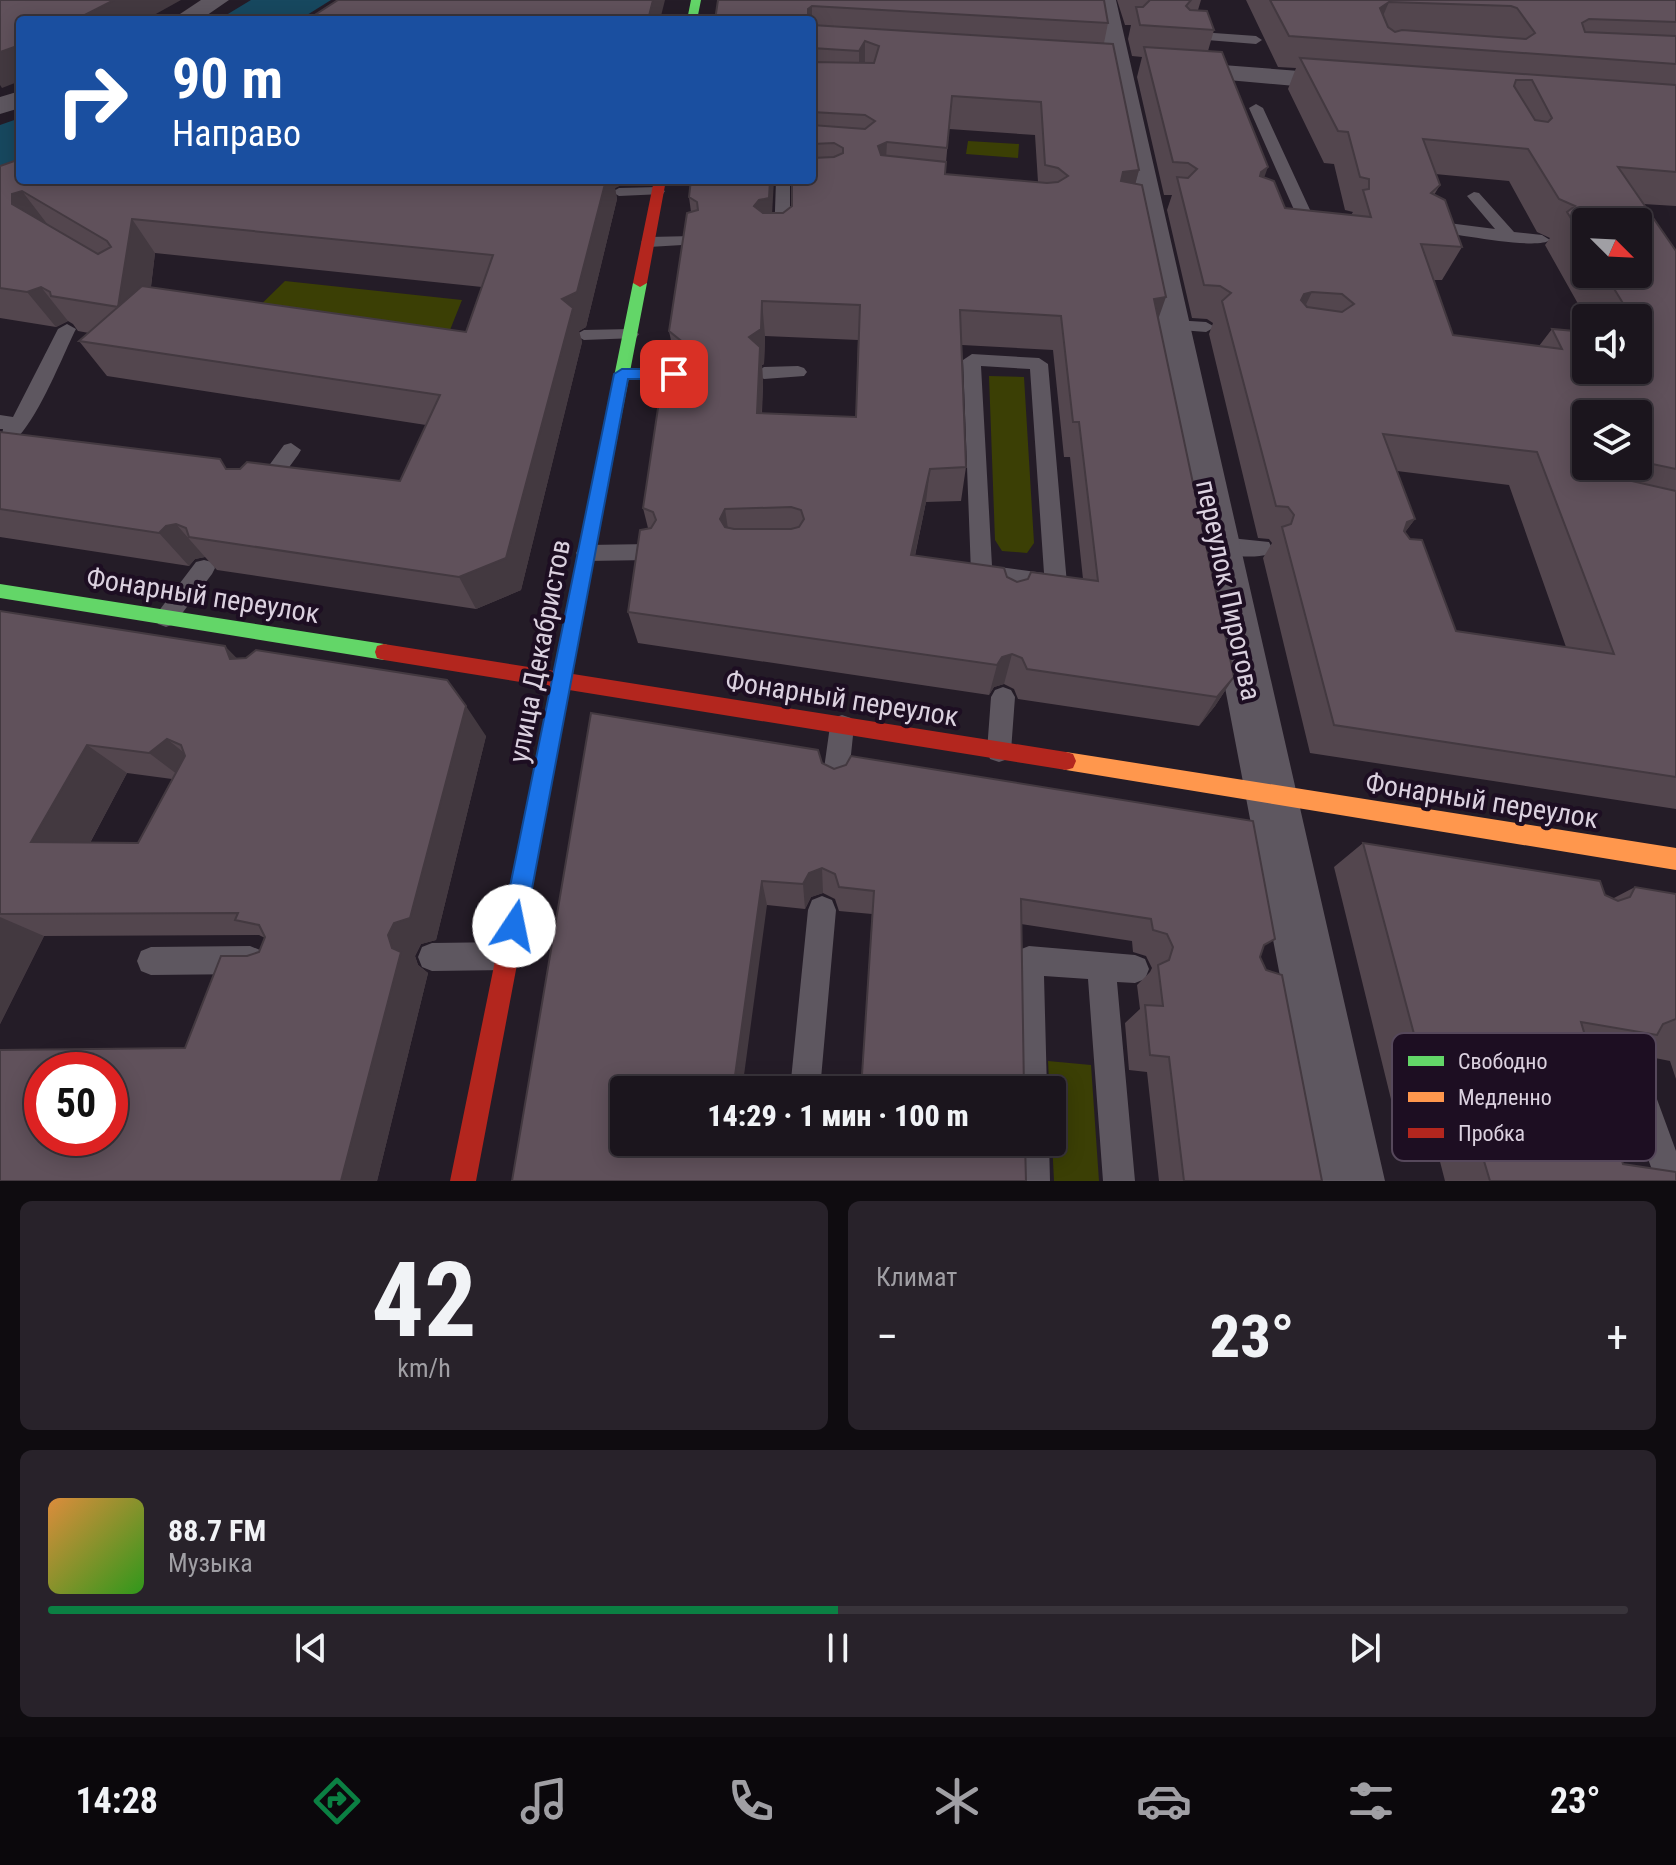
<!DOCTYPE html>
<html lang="ru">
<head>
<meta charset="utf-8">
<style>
	body { margin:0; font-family:"Roboto Condensed",sans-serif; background:#28222a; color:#f1f3f6; height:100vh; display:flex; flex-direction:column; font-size:30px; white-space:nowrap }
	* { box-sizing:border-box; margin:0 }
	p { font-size:26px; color:#a09fa4 }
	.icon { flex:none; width:44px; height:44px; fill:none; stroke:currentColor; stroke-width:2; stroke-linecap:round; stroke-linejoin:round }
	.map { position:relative; height:1181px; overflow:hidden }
	.sheet { display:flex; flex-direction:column; gap:20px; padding:20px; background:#0f0c10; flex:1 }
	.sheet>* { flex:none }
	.guide { position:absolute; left:16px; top:16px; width:800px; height:168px; border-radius:8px; box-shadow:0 4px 20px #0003,0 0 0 2px #39343b; background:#1a4fa0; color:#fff; overflow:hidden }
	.needle { width:52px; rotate:114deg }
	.buttons { position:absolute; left:1572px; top:208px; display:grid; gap:16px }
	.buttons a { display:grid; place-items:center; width:80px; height:80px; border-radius:8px; background:#1b151d; box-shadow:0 4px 20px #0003,0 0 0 2px #39343b; font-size:40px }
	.speed { position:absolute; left:24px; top:1052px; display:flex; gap:16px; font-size:40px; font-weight:700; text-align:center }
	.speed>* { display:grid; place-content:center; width:104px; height:104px; border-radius:50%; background:#1b151d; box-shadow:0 4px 20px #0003,0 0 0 2px #39343b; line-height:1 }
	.speed .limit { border:12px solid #d22; background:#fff; color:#111 }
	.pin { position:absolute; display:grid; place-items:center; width:68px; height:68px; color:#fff; margin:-34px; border-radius:16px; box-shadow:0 4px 12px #0006 }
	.me { position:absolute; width:88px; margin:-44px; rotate:11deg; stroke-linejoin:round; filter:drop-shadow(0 0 6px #0008) }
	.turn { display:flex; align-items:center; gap:28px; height:168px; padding:0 24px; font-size:36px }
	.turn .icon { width:104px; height:104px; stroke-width:2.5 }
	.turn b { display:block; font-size:56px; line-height:68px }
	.big { font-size:60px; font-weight:800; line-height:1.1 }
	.sheet .card { flex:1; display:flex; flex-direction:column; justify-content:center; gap:12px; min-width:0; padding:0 28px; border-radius:12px; background:#28222a }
	.sheet .dial { align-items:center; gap:0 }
	.dial b { font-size:104px; line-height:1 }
	.song { display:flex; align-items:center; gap:24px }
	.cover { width:96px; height:96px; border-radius:12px; background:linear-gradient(135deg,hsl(30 70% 55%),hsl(110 70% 35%)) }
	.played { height:8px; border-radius:4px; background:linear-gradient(90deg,#0b8043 50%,#39343b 50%) }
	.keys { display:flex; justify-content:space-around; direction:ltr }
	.heat { display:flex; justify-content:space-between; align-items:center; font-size:44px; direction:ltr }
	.sheet .tiles { flex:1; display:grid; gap:20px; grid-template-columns:1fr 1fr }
	.card:last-child { grid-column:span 2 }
	.trip { position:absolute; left:610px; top:1076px; width:456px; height:80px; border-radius:8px; background:#1b151d; box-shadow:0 4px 20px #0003,0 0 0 2px #39343b; font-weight:800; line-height:80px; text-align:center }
	.menu { display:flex; height:128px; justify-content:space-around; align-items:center; background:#0b080c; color:#a09fa4 }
	.menu .icon { width:56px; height:56px }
	.menu .selected { color:#0b8043 }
	.menu b { font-size:36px; color:#f1f3f6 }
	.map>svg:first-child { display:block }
</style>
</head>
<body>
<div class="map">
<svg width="1676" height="1181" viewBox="0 0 1676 1181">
	<rect width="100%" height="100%" fill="#241c27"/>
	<path fill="#3b3f05" d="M968 141 1019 144 1018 158 966 154Z
		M285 281 462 300 444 345 249 316Z
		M989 376 1024 377 1034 543 1027 553 1002 551 995 540Z
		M1048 1061 1091 1065 1099 1181H1054Z"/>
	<path fill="#17485f" d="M251 0H331L299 20H218Z
		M20 118V161L0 169V125Z"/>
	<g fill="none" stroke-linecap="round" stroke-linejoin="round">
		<path fill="#5e5760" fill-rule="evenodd" d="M1186 31 1256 36 1262 40 1256 44 1182 38 1180 35Z
			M1256 104 1263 108 1311 212 1308 215 1303 217 1295 212 1249 108Z
			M776 180H790V240L782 245 774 240Z
			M658 187 665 191 663 194 619 196 612 192 619 188Z
			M1474 192 1479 193 1514 232 1542 235 1550 240C1537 251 1447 232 1425 230L1417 225 1425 220 1495 229 1467 196Z
			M693 236 699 238V244L649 247 641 242 649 237Z
			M1174 320 1206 322 1215 327 1206 332 1168 329 1165 325 1168 321Z
			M67 324 76 329C61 358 31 441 0 450L3 429H0V415L13 417 58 329Z
			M630 329 639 334 636 338 584 340 575 335 584 330Z
			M972 354 1039 358 1048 364 1067 584 1064 590 1056 593 1022 587 1018 608 1010 611 1002 608 999 602 1000 584 974 579 971 573 963 360ZM981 366 1030 369 1044 573 992 566Z
			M798 366 804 368 807 372 804 376 764 379 755 373 764 367Z
			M622 368H674L683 374 674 380 616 378 613 374Z
			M291 443 301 450 298 455 268 496H254L251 491 254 486 284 445Z
			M1221 537 1269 542 1272 548 1269 554C1253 559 1229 556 1214 551L1210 545 1214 539Z
			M650 544 658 546 661 552 658 558 650 560 587 561 579 559 576 553 579 547 587 545Z
			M204 560 212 562 215 568 212 574 174 624 166 627 158 624 155 618 158 612 196 562Z
			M1003 687 1011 690 1015 697 1011 751 1008 759 999 762 990 759 987 751 991 697 995 690Z
			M842 715 851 718 854 726 848 783 844 791 835 795 826 791 822 783 830 726 833 718Z
			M822 896 832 900 836 910 820 1090H790L808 910 812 900Z
			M507 942 517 946 521 956 517 966 507 970 432 971 422 967 418 957 422 947 432 943Z
			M250 946 260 950 264 960 260 970 250 974 151 975 141 971 137 961 141 951 151 947Z
			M1029 946 1135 955 1145 959 1149 969 1145 979 1135 983 1117 982 1135 1181H1103L1088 979 1044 976 1047 1090H1017L1015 960 1019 950Z
			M1625 1038 1636 1042 1676 1151V1181H1656L1610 1053 1614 1042Z
			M1017 1142H1049L1050 1181H1018Z"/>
		<path fill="#5e5760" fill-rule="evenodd" d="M201 0H229L200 20H171Z
			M1094 0H1116L1385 1181H1319Z
			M1170 61 1352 75 1361 78 1365 83 1361 88 1352 91 1161 74 1157 69 1161 64Z
			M20 91V108L0 114V97Z"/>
		<path fill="#63d668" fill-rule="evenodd" d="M691 0H701L697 20H687Z
			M640 279 647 283 576 653 574 659 567 661 560 659 558 653 633 283Z
			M0 584 384 644 391 646 393 652 391 658 384 660 0 598Z"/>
		<path fill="#ff974d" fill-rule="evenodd" d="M1066 752 1676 848V870L1066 770 1059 768 1056 761 1059 754Z"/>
		<path fill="#b3261e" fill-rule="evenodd" d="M654 180H666L647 283 640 287 633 283Z
			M384 644 554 671 560 647 567 645 574 647 576 653 573 674 1066 752 1073 754 1076 761 1073 768 1066 770 569 690 476 1181H450L551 687 384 660 377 658 375 652 377 646Z"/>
	</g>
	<path fill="#53464e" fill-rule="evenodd" d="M718 0 1108 23 1104 43 1139 170 1135 184 1158 319 1234 677 1215 706 1199 726 1018 699 1014 689 1004 684 994 687 989 695 638 643 628 612 648 528 643 508 672 345 669 331 691 212 689 197 772 213H783L792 206 812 180V20H715ZM949 129 1035 135 1038 182 945 174ZM765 336 858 340 856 417 762 413 763 382 762 365 764 364ZM962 345 1053 350 1064 457H1070L1083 579 1017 582 1007 577 915 556 926 502 961 501 966 467Z
		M1117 0H1201L1198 10 1214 30 1208 51 1264 178 1285 208 1351 215 1353 212 1345 210 1334 164 1324 163 1288 89 1296 68 1278 67 1246 0H1676V206L1643 204 1676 251V809L1310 753 1263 558 1272 543 1269 539 1258 538 1209 334 1213 323 1207 319 1192 318 1167 210 1172 195H1164L1137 77 1142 57 1132 56 1128 39 1131 25H1125ZM1435 174 1509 181 1537 232 1550 238 1545 245 1586 318H1638V370L1552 329 1539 346 1453 335 1434 280H1442L1462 247 1434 195 1440 185ZM1586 222 1638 274H1586ZM1638 414V466H1586ZM1397 471 1509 485 1566 647 1456 631 1405 532 1415 519Z
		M0 166 20 180H622L621 185 615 188 617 199 586 327 579 331 582 342 521 590 476 609 217 570 205 557 195 559 189 566 0 537V432L228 469 400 481 426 425 107 376 79 341 89 333 78 331 73 324 68 321 56 327 0 318ZM155 253 482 287 466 332 151 287Z
		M0 611 237 658 486 736 436 940 421 944 415 956 418 965 428 973 377 1181H0L185 1048 247 956 259 952 265 938 259 935 44 936 0 1024ZM127 773 172 779 138 843H90Z
		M822 763 1263 949 1260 957 1322 1181H1159L1147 1072 1129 1070 1125 1023 1140 1009 1137 985 1150 972 1152 968 1146 956 1133 952 1132 941 1021 924 1024 1090H861L872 914 839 911 835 899 823 893 811 897 805 909 767 905 624 1090 512 1181Z
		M1363 843 1605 895 1612 899 1635 887 1676 894V1079L1670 1061 1645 1056 1639 1041 1608 1050 1588 1047 1623 1164 1676 1181H1445L1437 1150 1402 1144 1334 867Z"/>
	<path fill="#433940" d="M114 0H181L145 20H75Z
		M653 0H665L660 20H648Z
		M1389 2 1376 32 1380 8Z
		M812 6V20H808V9Z
		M865 41V73L859 83V51Z
		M20 45V81L2 88 0 85V52Z
		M887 142 885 176 878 146Z
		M1268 167 1256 200 1261 172Z
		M1139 170 1130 204 1114 206 1123 172Z
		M606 180H622L621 185 615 188 617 199 586 327 579 331 582 342 521 590 476 609 459 577Z
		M770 180H774L771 232 754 206Z
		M22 191 48 225 12 204V194Z
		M132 219 155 253 144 342 118 307Z
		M41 287 68 321 56 327 27 292Z
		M1312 292 1296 325 1301 300 1304 294Z
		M1166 297 1154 331V299Z
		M762 301 765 336 764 364 762 365 763 382 760 447 749 337Z
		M930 469 926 502 908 588 911 555Z
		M725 509 730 542 720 519Z
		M1415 519 1391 551 1407 522Z
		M176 524 205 557 195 559 189 566 159 533 166 526Z
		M225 646 255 677 230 659Z
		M1012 654 1004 684 994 687 989 695 997 665 1002 657Z
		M1234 677 1215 706 1199 726 1217 697Z
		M466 706 486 736 436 940 421 944 415 956 418 965 428 973 377 1181H341L392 948 388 935Z
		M167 739 203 768 186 781 149 753Z
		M87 745 127 773 77 867 31 842Z
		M822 868 823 893 811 897 805 909 803 884 809 873Z
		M762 881 767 905 742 1090H733Z
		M0 917 44 936 0 1024Z"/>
	<path fill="#60515b" stroke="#433940" stroke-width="2" fill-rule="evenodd" d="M0 0H114L75 20H20V45L0 52Z
		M338 0H653L648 20H307Z
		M718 0H1104L1108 23 812 6 808 9V20H715Z
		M1150 0H1191L1186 6 1190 10 1207 11 1214 30 1140 25 1136 7H1143Z
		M1270 0H1676V22L1589 19 1582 23 1585 32 1676 36V64L1289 36ZM1389 2 1511 6 1517 8 1535 33 1526 39 1402 30 1395 32 1388 27 1380 8Z
		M812 25 1113 44 1139 170 1123 172 1121 181 1142 185 1166 297 1154 299 1234 677 1217 697 1027 669 1022 658 1012 654 1002 657 997 665 628 612 640 530 651 528 656 520 653 512 643 508 667 348 680 340 669 331 687 213 698 210 697 202 689 197 691 180H770L769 198 759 200 754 206 763 213H783L792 206V180H812V158L834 157 843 153V148L834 143 812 144V125L865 129 875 121 865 115 812 112V62L874 63 879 46 865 41 859 51 812 48ZM952 96 1041 102 1045 165 1058 168 1068 176 1058 182 1047 183 945 174 946 162 881 155 878 146 887 142 947 148ZM762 301 860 305 856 417 757 413 760 347 749 337 761 329ZM960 310 1061 316 1073 422H1079L1098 581 1031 572 1028 579 1017 582 1007 577 1004 568 911 555 930 469 966 467ZM791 507 801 510 804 519 799 527 791 529H734L725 527 720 519 725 509Z
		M1144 47 1222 52 1268 167 1261 172 1260 176 1274 181 1285 208 1371 217 1363 190 1369 189V179L1360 177 1348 132 1338 131 1300 58 1676 85V172L1618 167 1676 251V469L1638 461V414H1586V466H1604L1609 476 1676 491V777L1334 725 1282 527 1291 524 1294 515 1288 507 1276 506 1222 301 1231 293 1220 286 1204 285 1177 177 1188 178 1197 169 1188 163 1173 162ZM1516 80H1532L1552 118 1548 122 1535 120 1514 86ZM1423 139 1528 149 1559 199 1575 206 1567 212 1586 242V222H1638V274H1605L1629 313 1617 312 1620 318H1638V370H1586V332L1552 329 1562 349 1453 335 1421 244 1462 247 1445 200 1431 193 1440 185ZM1312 292 1342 294 1354 304 1342 312 1307 307 1301 300 1304 294ZM1383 434 1537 452 1614 654 1456 631 1422 540 1410 539 1404 531 1407 522 1415 519Z
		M20 159V180H606L577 292 562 299 573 308 506 558 459 577 189 537 186 528 176 524 166 526 159 533 0 509V432L220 459 226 469H240L247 462 400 481 440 395 79 341 118 307 51 296 50 292 41 287 27 292 0 288V166ZM22 191 107 241 111 247 98 254 12 204V194ZM132 219 493 255 466 332 142 286 118 307Z
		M0 611 225 646 230 659 246 658 256 650 447 680 466 706 410 918 394 923 388 935 392 948 401 952 341 1181H0V1050L185 1048 221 956H247L259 952 265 937 259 925 235 920 238 913 0 914ZM167 739 181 745 185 756 138 843 31 842 87 745 149 753ZM42 1070H110V1138H42Z
		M591 713 818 750 822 763 834 769 846 765 851 756 1253 821 1275 939 1264 945 1260 957 1266 970 1282 975 1322 1181H1184L1169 1057 1150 1055 1145 1005 1163 1006 1158 965 1169 960 1173 947 1167 934 1153 930 1151 919 1021 899 1024 1090H861L874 891 839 887 835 874 822 868 809 873 803 884 762 881 733 1090H624V1142H1025L1026 1181H512Z
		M1363 843 1600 881 1605 895 1618 901 1630 897 1635 887 1676 894V1019L1663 1024 1657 1035 1581 1022 1623 1164 1676 1172V1181H1490L1478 1141 1441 1135Z"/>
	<path fill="#1a73e8" stroke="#114b97" stroke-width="2" d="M622 369H674L682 374 674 379H628L525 926 522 935 514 938 506 935 502 926 614 374Z"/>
	<g text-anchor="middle" stroke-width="8" stroke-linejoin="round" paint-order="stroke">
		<g font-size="28" fill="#dbd1df" stroke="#1d0e22">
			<text transform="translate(1229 590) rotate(78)" y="10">переулок Пирогова</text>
			<text transform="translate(203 595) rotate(9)" y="10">Фонарный переулок</text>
			<text transform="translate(539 651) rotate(-79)" y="10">улица Декабристов</text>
			<text transform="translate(842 698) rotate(9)" y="10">Фонарный переулок</text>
			<text transform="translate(1482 800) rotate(9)" y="10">Фонарный переулок</text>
		</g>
	</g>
	<rect x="1392" y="1033" width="264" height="128" rx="12" fill="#1d0e22" stroke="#56485b" stroke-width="2"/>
	<rect x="1408" y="1056" width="36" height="10" fill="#63d668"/>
	<rect x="1408" y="1092" width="36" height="10" fill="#ff974d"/>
	<rect x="1408" y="1128" width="36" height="10" fill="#b3261e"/>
	<g font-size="22" fill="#dbd1df">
		<text x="1458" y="1069">Свободно</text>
		<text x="1458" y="1105">Медленно</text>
		<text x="1458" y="1141">Пробка</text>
	</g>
</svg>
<div class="buttons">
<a><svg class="needle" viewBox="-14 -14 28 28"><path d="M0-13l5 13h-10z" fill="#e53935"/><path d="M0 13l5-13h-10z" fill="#a09fa4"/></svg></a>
<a><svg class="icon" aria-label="sound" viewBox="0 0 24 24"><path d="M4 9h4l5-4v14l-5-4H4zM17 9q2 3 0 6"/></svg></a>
<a><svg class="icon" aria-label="layers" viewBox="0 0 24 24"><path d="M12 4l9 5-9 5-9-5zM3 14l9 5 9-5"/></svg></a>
</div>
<div class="speed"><div class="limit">50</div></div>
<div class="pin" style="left:674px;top:374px;background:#d93025"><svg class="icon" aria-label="arrive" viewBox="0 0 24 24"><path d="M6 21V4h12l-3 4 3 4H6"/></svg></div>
<svg class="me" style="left:514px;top:926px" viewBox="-20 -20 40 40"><circle r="19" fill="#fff"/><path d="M0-13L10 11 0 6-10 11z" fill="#1a73e8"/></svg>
<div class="trip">14:29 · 1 мин · 100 m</div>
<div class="guide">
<div class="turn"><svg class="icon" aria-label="right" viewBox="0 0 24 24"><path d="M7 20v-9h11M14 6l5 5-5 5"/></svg><div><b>90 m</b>Направо</div></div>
</div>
</div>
<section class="sheet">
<div class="tiles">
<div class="card dial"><b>42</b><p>km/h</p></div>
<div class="card"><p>Климат</p>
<div class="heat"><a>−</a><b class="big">23°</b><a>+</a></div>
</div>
<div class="card">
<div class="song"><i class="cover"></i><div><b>88.7 FM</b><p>Музыка</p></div></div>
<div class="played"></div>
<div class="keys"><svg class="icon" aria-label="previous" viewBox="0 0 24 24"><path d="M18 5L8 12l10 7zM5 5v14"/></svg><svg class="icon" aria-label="pause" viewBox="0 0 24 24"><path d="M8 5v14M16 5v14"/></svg><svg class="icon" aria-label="next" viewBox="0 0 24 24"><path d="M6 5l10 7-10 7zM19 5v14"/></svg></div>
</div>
</div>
</section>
<nav class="menu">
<b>14:28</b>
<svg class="icon selected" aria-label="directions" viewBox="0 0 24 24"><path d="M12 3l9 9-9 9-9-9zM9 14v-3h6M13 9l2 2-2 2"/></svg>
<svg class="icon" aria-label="music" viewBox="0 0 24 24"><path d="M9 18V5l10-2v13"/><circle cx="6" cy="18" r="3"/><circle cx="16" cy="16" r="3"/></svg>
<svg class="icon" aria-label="phone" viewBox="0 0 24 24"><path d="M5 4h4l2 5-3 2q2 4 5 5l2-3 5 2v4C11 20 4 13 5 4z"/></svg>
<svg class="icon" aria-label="climate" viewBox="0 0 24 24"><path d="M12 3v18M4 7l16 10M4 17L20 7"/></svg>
<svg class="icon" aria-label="car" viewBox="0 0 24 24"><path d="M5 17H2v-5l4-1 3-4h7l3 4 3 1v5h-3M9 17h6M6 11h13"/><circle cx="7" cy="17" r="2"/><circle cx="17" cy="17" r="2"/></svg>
<svg class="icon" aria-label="filters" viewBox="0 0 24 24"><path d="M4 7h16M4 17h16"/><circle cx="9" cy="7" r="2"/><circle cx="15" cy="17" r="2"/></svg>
<b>23°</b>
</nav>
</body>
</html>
